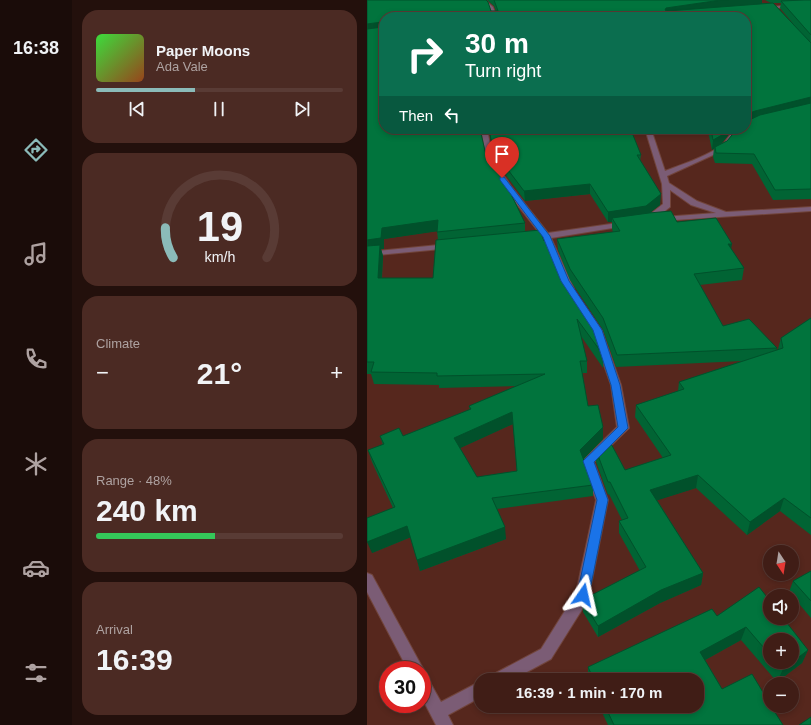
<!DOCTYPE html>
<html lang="en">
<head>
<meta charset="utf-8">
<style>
	body { margin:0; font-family:Arial,sans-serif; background:#4b2a23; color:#f1f3f6; height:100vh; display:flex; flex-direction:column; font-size:15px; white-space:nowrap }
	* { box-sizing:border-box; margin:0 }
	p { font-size:13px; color:#aea2a1 }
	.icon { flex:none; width:22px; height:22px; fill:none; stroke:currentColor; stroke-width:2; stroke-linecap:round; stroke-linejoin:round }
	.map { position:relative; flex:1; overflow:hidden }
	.drawer { display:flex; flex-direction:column; gap:10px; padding:10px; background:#23100c; width:295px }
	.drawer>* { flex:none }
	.banner { position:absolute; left:12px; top:12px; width:372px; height:122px; border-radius:16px; box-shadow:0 2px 6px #0003,0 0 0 1px #593b35; background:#0b6e4f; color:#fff; overflow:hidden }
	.needle { width:26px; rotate:168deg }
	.buttons { position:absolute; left:396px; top:545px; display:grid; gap:8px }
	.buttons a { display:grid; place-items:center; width:36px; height:36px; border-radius:50%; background:#401d16; box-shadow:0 2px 6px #0003,0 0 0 1px #593b35; font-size:20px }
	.speed { position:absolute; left:12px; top:661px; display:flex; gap:8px; font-size:20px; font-weight:700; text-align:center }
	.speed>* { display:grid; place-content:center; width:52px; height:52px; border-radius:50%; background:#401d16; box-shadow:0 2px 6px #0003,0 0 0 1px #593b35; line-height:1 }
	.speed .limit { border:6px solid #d22; background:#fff; color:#111 }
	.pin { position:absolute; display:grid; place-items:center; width:34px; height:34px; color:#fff; margin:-41px -17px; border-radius:50% 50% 50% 0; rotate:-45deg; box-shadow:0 0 4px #0007 }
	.pin .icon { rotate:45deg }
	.me { position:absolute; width:44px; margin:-22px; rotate:11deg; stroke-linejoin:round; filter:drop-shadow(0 0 3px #0008) }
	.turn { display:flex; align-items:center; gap:14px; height:84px; padding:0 20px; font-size:18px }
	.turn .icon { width:52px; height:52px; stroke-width:2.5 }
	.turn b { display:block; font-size:28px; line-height:34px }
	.then { display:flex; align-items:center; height:38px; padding:0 20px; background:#0003; gap:8px; font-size:15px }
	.big { font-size:30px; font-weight:600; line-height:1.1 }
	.drawer .card { flex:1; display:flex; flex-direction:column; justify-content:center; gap:6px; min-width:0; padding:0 14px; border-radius:16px; background:#4b2a23 }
	.drawer .dial { align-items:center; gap:0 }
	.dial svg { height:104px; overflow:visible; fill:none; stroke:#593b35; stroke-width:7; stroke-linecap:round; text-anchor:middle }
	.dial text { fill:#f1f3f6; stroke:none }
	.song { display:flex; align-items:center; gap:12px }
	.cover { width:48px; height:48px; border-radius:6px; background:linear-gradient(135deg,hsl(120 70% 55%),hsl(20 70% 35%)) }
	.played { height:4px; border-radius:2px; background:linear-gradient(90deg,#8bbbb9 40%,#593b35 40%) }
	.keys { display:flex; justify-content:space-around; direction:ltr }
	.heat { display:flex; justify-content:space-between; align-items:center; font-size:22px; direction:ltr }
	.charge { height:6px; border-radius:3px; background:linear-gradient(90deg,#34c759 48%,#593b35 0) }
	.trip { position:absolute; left:107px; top:673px; width:230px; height:40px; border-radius:16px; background:#401d16; box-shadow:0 2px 6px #0003,0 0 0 1px #593b35; font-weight:600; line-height:40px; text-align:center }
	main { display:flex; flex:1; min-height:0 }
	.tab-bar { display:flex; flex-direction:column; width:72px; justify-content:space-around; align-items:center; background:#1a0c09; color:#aea2a1 }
	.tab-bar .icon { width:28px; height:28px }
	.tab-bar .selected { color:#8bbbb9 }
	.tab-bar b { font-size:18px; color:#f1f3f6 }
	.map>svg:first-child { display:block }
</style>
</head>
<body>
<main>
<nav class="tab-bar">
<b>16:38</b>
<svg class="icon selected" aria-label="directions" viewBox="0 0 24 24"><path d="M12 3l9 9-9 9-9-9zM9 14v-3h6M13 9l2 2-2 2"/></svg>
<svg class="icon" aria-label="music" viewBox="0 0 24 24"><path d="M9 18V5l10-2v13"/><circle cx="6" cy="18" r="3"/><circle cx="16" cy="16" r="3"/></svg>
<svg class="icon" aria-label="phone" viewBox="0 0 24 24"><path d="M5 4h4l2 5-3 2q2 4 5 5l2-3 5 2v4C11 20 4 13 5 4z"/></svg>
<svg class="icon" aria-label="climate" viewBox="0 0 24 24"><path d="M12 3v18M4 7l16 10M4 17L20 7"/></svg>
<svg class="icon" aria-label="car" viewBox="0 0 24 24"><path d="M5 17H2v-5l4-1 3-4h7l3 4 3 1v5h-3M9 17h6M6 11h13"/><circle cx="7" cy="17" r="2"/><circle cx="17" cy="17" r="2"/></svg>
<svg class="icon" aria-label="filters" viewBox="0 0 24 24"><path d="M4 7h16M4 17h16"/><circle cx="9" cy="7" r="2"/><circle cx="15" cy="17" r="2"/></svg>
</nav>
<section class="drawer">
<div class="card">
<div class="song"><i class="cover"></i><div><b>Paper Moons</b><p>Ada Vale</p></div></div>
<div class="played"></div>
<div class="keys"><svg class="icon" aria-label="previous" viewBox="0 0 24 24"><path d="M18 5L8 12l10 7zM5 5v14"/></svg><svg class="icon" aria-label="pause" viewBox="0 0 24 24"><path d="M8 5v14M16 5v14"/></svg><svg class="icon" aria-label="next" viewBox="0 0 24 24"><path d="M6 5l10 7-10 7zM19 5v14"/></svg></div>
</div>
<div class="card dial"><svg viewBox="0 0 100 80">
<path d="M14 69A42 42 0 1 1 86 69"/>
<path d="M14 69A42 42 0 0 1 8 46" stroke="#8bbbb9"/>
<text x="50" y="56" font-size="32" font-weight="700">19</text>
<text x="50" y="72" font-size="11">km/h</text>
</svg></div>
<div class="card"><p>Climate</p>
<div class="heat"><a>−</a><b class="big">21°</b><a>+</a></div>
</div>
<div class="card"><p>Range · 48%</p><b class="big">240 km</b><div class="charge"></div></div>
<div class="card"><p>Arrival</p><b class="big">16:39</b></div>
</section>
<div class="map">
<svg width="444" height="725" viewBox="0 0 444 725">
	<rect width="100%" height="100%" fill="#56271d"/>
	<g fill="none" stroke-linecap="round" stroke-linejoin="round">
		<g stroke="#71443b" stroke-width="2">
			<path id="street" d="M114 0H118L126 7 130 17H126L123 8Z
				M444 3V5L396 9 394 8Z
				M114 129H120L126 160 144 186 181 233 258 222 262 224 258 226 184 238 207 289 206 291 203 292 199 289 176 239H170L169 237 174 235 138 189 120 160Z
				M278 129H284L298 171C316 164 335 158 351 148 363 141 360 129 378 129L370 134 357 150 300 176 302 183 330 201 359 212 444 207V211L293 221 292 219 296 217 349 213 324 205 303 190V207L284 222H278V218L296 204 295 184Z
				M82 244H85V248L0 256V252Z
				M212 301 215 302 235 331 254 385 262 428 227 462 241 500 221 600 184 659 145 680H122L125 675 174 649 209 593 229 500 215 461 250 427 244 385 225 331 207 304Z
				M0 573 5 575 54 665 57 670 55 674V670H41L0 592Z
				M55 674 60 677 74 702 114 681V697L81 715 86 725H69L55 698Z"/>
		</g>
		<use href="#street" fill="#7b5c75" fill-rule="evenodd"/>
	</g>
	<path fill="#016434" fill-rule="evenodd" d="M0 0 124 11H129L127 6 120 0H395V3H404L398 0H444V199L406 200 385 164 348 163 346 157 347 148 345 150 342 136 338 129H379V17H17L118 151 146 192V198L158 223V231L177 241 237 356 236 368 214 336 220 361V373H215L221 406 236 439 217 458 226 485V496L130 509 139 539 53 571 44 537 5 553 26 508 5 462 1 450 16 445 13 436H36L103 410 102 406 149 386 72 388V385L7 384 4 374H0ZM406 3H414L413 8 433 32ZM369 130 360 141 354 144 364 132ZM70 231 71 240 66 278H15L16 256 14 249H17V239ZM146 424 150 471 110 477 93 448Z
		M122 129H259L274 155 273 161 293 205 283 212 310 222 364 249 377 268 375 280 333 285 356 326 410 348 409 350 411 349 414 338 444 318V535L413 511 380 535 329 488 290 500 336 573 334 585 293 603 231 637 216 612 215 600 273 571 252 533V521L255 520 242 494 241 495 229 462V450L258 470 296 458 268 417 269 405 311 391 312 382 375 361 249 367 236 330 203 280 191 250 190 239 246 232 245 229V222H241L223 194 158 201 127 159Z
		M444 571V618L422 592 426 581Z
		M350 616 441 650 435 663 410 682 374 640 338 660 355 689 416 725H241L232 706H330V680H221V667ZM403 640 425 662H403Z"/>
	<path fill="#01512b" d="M354 0H395V5L299 16 298 10 299 8Z
		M15 22 17 30 0 32V24Z
		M444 97V105L379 123 380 114 388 111Z
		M360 129H373L364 132 354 144 345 150 346 140Z
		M223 184V194L158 201 157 191Z
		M294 194 293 205 278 217 245 218V222H241V212Z
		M71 220 72 231 17 239V249H14L16 256 14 289 0 251V240L15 228Z
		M361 244H365L363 255Z
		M145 412 146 424 89 450 87 438Z
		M236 427V439L214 462 213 450Z
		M331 475 329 488 282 503 283 490Z
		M417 498 413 511 380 535 383 522Z
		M40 526 44 537 5 553 0 542Z
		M138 527 139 539 53 571 50 560Z
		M336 573 334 585 293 603 231 637V626L294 590Z
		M379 627 374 640 329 665 333 652Z
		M441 650 435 663 410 682 416 669Z"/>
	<path fill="#01743d" stroke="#01512b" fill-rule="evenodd" d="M0 0H119L121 2 124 11H131L127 0H362H354L299 8 298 10 300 11 406 3 444 43V97L388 111 380 114 379 118V17H17V23L15 22 0 24Z
		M437 0H444V35L414 1Z
		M17 24V129H113L118 151 146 192H143L158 223 70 232 71 220 15 228 14 238 0 240V29L16 27Z
		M444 103V189L408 190 387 154 349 153 348 147 360 141 370 129H379V122L380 121 393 115Z
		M122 129H259L260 130H264L274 155H270L294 194 279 206 241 212 223 184 157 191 126 150Z
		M344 129H360L355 135 346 140Z
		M304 211 310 222 349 218 365 244H361L377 268 327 274 356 326 382 319 410 348 250 355 236 318 203 269 190 239 253 231 245 218 282 213Z
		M173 230 177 241 179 240 192 270 224 320 237 356 210 319 220 361H213L221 406 231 405 236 427 213 450 226 485 125 498 138 527 50 560 40 526 0 542V518L28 507 1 450 17 444 13 436 32 428 36 436 104 409 102 406 178 374 70 376V373L4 372 7 362H0V246L13 245 11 278H66L69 240ZM145 412 150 471 110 477 87 438Z
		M444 318V518L417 498 383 522 331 475 283 490 336 573 294 590 231 626 215 600 279 567 252 521 261 518 243 482H241L229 450 241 438 258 470 304 455 269 405 317 389 312 382 416 348 414 338Z
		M444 571V601L426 581Z
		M392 587 403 601V618H416L441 650 416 669 409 662H425V640H403V655L379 627 333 652 355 689 385 674 403 704V706H404L416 725H247L238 706H330V680H227L221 667 345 609 350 616Z
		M444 717V725H432Z"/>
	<path fill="#1a73e8" stroke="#114b97" d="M133 177H137L183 236 202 281 235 330 253 385 261 428 227 462 241 500 222 595 220 599 216 601 212 599 210 595 230 500 216 461 251 427 244 385 226 330 194 281 176 237 133 180Z"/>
</svg>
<div class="buttons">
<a><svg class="needle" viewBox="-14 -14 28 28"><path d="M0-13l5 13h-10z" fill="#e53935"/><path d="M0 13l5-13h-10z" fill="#aea2a1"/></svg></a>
<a><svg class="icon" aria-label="sound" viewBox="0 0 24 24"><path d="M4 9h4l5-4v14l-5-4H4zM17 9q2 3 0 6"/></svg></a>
<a>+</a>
<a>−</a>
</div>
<div class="speed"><div class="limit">30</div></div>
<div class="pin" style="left:135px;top:178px;background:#d93025"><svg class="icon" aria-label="arrive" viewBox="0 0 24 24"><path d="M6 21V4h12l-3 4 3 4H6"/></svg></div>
<svg class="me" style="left:216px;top:595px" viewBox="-20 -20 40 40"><path d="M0-17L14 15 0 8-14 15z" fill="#1a73e8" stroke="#fff" stroke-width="4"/></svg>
<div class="trip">16:39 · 1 min · 170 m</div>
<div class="banner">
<div class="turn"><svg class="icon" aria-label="right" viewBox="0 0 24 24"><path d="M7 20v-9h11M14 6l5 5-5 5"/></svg><div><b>30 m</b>Turn right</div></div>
<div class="then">Then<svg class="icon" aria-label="left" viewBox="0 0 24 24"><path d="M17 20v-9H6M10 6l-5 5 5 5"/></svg></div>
</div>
</div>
</main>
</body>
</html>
